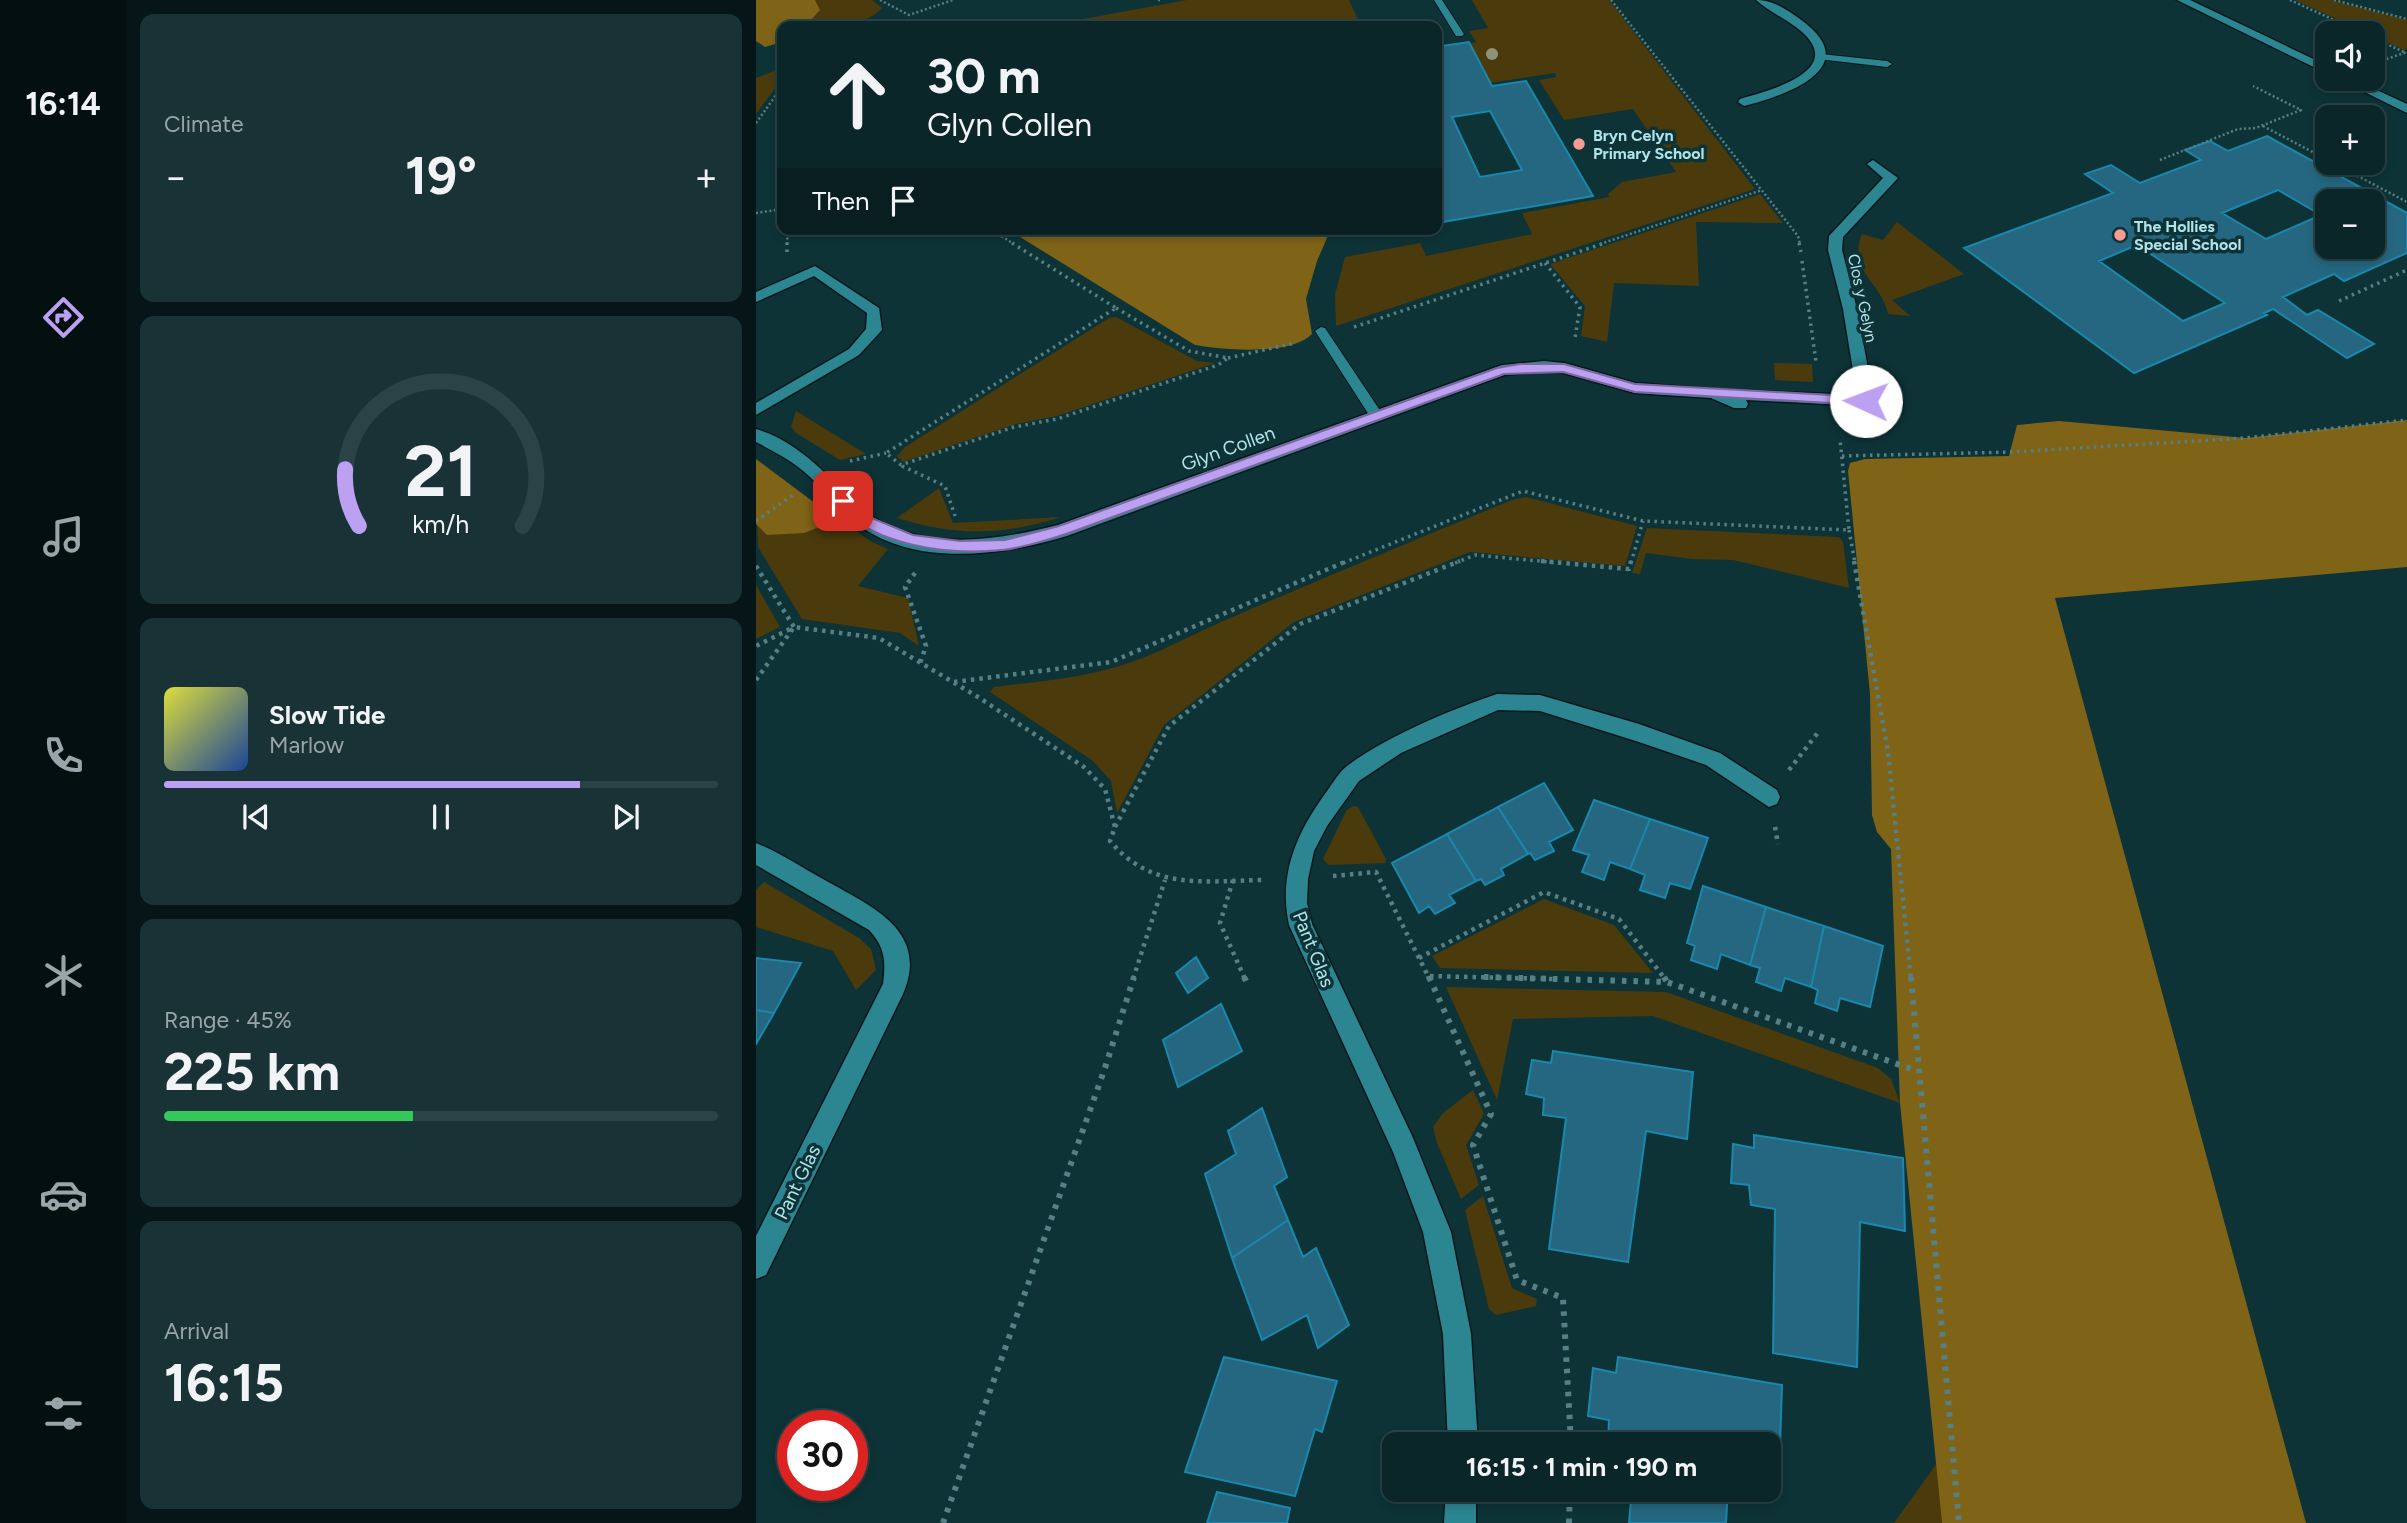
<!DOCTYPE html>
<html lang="en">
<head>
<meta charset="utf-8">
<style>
	body { margin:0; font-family:Figtree,sans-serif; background:#183235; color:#f1f3f6; height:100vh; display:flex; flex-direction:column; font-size:26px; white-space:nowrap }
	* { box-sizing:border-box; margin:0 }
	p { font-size:23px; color:#99a5a8 }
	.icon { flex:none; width:38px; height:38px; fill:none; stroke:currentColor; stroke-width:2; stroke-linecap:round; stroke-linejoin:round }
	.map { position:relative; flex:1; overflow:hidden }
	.details { display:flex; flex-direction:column; gap:14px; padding:14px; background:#061517; width:630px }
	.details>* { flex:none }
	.banner { position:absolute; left:21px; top:21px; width:665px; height:214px; border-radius:14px; box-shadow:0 4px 10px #0003,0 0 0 2px #2a4346; background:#0a2629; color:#f1f3f6; overflow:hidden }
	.fabs { position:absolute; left:1559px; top:21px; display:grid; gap:14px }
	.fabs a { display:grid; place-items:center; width:70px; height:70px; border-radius:14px; background:#0a2629; box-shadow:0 4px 10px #0003,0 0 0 2px #2a4346; font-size:35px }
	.speed { position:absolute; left:21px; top:1410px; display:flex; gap:14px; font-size:35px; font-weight:700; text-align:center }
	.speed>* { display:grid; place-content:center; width:91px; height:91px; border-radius:50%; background:#0a2629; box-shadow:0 4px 10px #0003,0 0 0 2px #2a4346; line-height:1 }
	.speed .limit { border:10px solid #d22; background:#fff; color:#111 }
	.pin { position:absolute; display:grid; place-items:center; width:60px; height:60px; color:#fff; margin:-30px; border-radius:14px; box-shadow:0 4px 10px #0006 }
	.me { position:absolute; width:77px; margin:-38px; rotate:272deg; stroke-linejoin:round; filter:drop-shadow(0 0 5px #0008) }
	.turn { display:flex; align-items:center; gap:24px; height:147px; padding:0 35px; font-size:32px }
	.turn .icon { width:91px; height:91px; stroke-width:2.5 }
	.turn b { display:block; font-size:49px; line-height:60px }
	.then { display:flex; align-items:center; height:66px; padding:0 35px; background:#0003; gap:14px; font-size:26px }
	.big { font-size:52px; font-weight:700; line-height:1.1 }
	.details .card { flex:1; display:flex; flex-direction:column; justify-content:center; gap:10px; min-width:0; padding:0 24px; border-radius:14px; background:#183235 }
	.details .dial { align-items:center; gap:0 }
	.dial svg { height:182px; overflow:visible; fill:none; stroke:#2a4346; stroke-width:7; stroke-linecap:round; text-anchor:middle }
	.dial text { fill:#f1f3f6; stroke:none }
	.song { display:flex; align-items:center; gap:21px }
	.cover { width:84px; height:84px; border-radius:10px; background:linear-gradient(135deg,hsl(60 70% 55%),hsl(220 70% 35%)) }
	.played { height:7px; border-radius:4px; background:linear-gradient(90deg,#bca0f2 75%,#2a4346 75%) }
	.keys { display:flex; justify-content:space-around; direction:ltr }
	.heat { display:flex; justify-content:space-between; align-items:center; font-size:38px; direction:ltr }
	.charge { height:10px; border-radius:5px; background:linear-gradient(90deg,#34c759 45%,#2a4346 0) }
	.trip { position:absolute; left:626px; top:1432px; width:399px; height:70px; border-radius:14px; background:#0a2629; box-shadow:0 4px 10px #0003,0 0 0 2px #2a4346; font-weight:700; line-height:70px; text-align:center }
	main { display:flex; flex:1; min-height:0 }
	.tabs { display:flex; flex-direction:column; width:126px; justify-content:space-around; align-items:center; background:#040f10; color:#99a5a8 }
	.tabs .icon { width:49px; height:49px }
	.tabs .current { color:#bca0f2 }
	.tabs b { font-size:32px; color:#f1f3f6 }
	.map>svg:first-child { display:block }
</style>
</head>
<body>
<main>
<nav class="tabs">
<b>16:14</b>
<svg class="icon current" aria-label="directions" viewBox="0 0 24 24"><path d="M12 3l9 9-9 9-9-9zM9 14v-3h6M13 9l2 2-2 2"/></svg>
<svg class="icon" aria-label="music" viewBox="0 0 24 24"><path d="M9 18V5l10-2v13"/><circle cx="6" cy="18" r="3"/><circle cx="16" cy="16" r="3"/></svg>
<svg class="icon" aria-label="phone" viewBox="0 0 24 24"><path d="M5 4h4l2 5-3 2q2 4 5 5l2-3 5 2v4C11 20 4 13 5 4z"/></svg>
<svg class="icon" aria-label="climate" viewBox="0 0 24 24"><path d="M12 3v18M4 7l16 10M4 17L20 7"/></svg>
<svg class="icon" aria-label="car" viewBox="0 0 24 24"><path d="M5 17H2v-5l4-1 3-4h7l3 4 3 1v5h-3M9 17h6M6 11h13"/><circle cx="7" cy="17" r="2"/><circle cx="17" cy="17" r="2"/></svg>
<svg class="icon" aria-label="filters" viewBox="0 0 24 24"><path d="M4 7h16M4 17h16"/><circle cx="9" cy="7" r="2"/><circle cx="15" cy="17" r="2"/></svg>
</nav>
<section class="details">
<div class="card"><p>Climate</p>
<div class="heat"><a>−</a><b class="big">19°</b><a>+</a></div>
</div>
<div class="card dial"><svg viewBox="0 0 100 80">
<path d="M14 69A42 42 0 1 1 86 69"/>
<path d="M14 69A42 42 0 0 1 8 44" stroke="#bca0f2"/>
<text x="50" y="56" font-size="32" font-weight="700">21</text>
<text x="50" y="72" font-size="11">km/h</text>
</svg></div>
<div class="card">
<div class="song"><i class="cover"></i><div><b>Slow Tide</b><p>Marlow</p></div></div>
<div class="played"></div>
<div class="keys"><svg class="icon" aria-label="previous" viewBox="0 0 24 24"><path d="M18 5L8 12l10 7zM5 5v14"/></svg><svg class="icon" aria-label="pause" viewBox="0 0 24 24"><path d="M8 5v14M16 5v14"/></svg><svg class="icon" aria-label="next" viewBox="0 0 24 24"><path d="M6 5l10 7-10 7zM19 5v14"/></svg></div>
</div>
<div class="card"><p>Range · 45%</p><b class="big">225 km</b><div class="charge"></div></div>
<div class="card"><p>Arrival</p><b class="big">16:15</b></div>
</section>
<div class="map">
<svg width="1651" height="1523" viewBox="0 0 1651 1523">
	<rect width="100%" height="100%" fill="#0d3337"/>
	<path fill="#4b3a0c" d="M59 0H116L126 8C108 28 74 26 50 26L63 11Z
		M431 0H593L605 26H338L327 19Z
		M716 0H853L999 189 580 326 579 294 589 257 664 243 670 256 776 234 766 213 853 197 852 194 866 182 920 172 877 109 808 120 783 80 800 77 799 73 734 83 713 44 720 42 713 31 732 28Z
		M1539 0H1575L1651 20V49L1648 50 1617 36V33H1611Z
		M26 68V79L0 114V78Z
		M1004 194 1027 223 940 222 943 286 858 283 851 342 825 336 829 306 794 264Z
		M1141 222 1208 274 1136 300 1154 316 1132 314C1126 282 1091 272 1106 234L1127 240Z
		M360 317 441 361 459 363 301 416 260 424 147 462 141 456 149 447 353 318Z
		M1018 363 1056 364 1057 382 1019 380Z
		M40 411 110 454 84 460 40 433 35 427Z
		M183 488 197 523 305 517C246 536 199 536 141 518Z
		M770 497 881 526 869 566 714 552 538 622 408 725 361 813 355 781 337 761 234 692 238 687C277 682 316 679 353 669 399 657 438 633 481 615 572 576 664 538 756 500Z
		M75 515 116 542 132 549 102 586 152 598 163 646 144 633 46 619 2 547 1 524 11 535 74 523Z
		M891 528 1083 537 1087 542 1093 588 977 560 936 559 890 553 884 574 876 573Z
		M0 585 24 627 0 639Z
		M597 806 602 807 630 859 629 863 572 865 567 859 590 811Z
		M8 882 103 938 115 949 120 970 100 990 77 951 0 927V890Z
		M788 899 858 925 897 973 684 968 676 956Z
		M690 987 910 992 1122 1068 1135 1079 1144 1103 897 1016 757 1019 741 1100Z
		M717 1090 728 1114 710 1145 723 1185 705 1199 681 1143 677 1127 687 1113Z
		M727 1196 756 1288 781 1299 780 1306 740 1315 733 1309 709 1210Z
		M1181 1463 1186 1523H1138Z"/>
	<path fill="#7f6317" d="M0 0H59L64 10 50 26H26V42L9 47 0 41Z
		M251 229H574V231L561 261 550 299 556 334C535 356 468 350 439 345Z
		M1651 420V567L1299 598 1550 1523H1186L1144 1103 1135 849 1121 832 1116 815 1114 694 1092 471 1094 463 1109 459 1253 456 1261 425 1303 421 1490 438Z
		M0 459 75 515 74 523 48 533 11 535 0 524Z"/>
	<path fill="#256780" stroke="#1a88ac" stroke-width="2" fill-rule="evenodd" d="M681 36 686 46 713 42 736 86 770 81 837 196 681 223ZM734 111 766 170 724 177 696 117Z
		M1511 136 1651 213V253L1588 281 1578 274 1527 297 1551 315 1562 310 1618 344 1591 358 1517 309 1508 313 1511 315 1378 373 1208 248 1357 193 1329 174 1355 165 1384 183 1445 160 1429 150 1454 141 1472 151ZM1522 190 1565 215 1510 239 1466 213ZM1572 201H1617V247H1572ZM1381 245 1469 303 1427 321 1343 261Z
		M788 783 817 830 793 842 798 851 779 860 774 853 772 854 742 807Z
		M838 800 894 819 874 869 854 862 848 880 826 872 833 855 817 850Z
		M742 807 772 854 745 869 748 875 729 885 725 879 720 881 691 834Z
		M894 819 952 838 934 889 914 883 909 898 884 890 889 875 874 869Z
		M691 834 720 881 693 895 699 903 679 914 673 906 663 913 636 863Z
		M947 886 1010 907 994 965 965 954 961 969 935 960 939 946 931 943Z
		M1010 907 1068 926 1055 987 1029 978 1025 991 1000 982 1004 968 994 965Z
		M1068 926 1127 946 1114 1007 1084 998 1081 1011 1059 1003 1062 990 1055 987Z
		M440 957 452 978 432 993 420 973Z
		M0 958 45 963 18 1013 0 1010Z
		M465 1004 486 1051 422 1087 407 1040Z
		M0 1010 18 1013 0 1044Z
		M797 1051 937 1072 931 1139 890 1131 872 1262 793 1249 810 1118 787 1115 788 1098 770 1094 776 1060 795 1063Z
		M506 1108 531 1177 518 1186 532 1220 476 1258 449 1174 480 1154 472 1131Z
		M998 1135 1147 1158 1149 1231 1104 1222 1101 1367 1017 1353 1019 1209 995 1205 993 1185 975 1183 977 1144 998 1148Z
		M532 1220 547 1257 560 1248 593 1325 562 1348 551 1315 506 1340 476 1258Z
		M468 1357 581 1381 566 1432 559 1429 539 1496 429 1472Z
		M862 1357 1026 1385 1023 1477 1013 1475V1444H852L853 1420 832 1416 837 1368 860 1373Z
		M876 1489H972L970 1523H873Z
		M461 1492 534 1508 531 1523H451Z"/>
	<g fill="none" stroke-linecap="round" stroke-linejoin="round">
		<g stroke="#09181a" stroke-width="2">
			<path id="lane" d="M678 0H686L708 34 706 36H700Z
				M1065 54 1131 61 1136 64 1131 67 1062 59 1060 57Z
				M565 327 569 328 625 412V418H615L559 331Z"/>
		</g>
		<g stroke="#09181a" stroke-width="3">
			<path id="street" d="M1000 0C1017 0 1030 9 1044 19 1111 67 1031 95 988 106L982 102 984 99C1012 91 1091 71 1045 31 1031 19 1013 12 1000 0Z
				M1421 0H1434L1572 66V74Z
				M1582 79H1597L1651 104V113Z
				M1117 160 1142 178 1087 237 1086 250 1101 309 1118 401 1110 406 990 400 992 404 990 408H978L955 398 879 393 808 373 788 371 748 375 311 536C244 556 153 569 95 519 80 506 69 490 54 477 39 462 19 452 0 442V429C44 442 71 476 102 505 156 555 238 541 302 525L746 365 788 361 808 363 879 383 965 390 1101 395 1087 309 1072 250 1073 236 1127 178 1111 164Z
				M59 266 123 308 126 330 103 355 0 415V403L93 349 110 329 111 313 58 276 0 302V292Z
				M741 694 784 695 883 724 964 753 1021 790 1024 797 1021 804 1013 807 950 765 883 742 784 711 742 710 645 753 603 781 571 826 558 851 552 879 551 903 556 924 657 1138 695 1232 715 1334 722 1444H692L687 1334 667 1232 637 1152 533 925C522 874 541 832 571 791 577 783 583 772 591 766 631 736 694 710 741 694Z
				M0 843C23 852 45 867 67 879 112 905 175 929 147 994L10 1275 0 1279V1236L127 984C130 961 129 947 113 930L0 865Z
				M690 1489H720V1523H688Z"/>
		</g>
		<path stroke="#558085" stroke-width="2.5" stroke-dasharray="2 2.5" stroke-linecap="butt" d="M124 0 153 15 197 0
			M402 0H406
			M855 0 1042 236 1044 244
			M1534 0 1607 33
			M1578 0 1651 19
			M1617 38 1648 52
			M1622 62 1651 52
			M0 123 26 87
			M1507 126 1572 160
			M1404 160 1482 129 1500 128 1545 110 1497 86
			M1577 163 1651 202
			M0 213 26 209
			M234 229 258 244
			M31 244 32 229
			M844 244 1006 190"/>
		<path stroke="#558085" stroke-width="3.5" stroke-dasharray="2.5 4.5" stroke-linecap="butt" d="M256 243 360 308
			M1043 243 1045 252
			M31 252V243
			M1046 261 1060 362
			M789 263 824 307 819 338
			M1583 301 1651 270
			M360 308 433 351 472 358 462 365 301 419 258 427 145 465 130 453Z
			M598 327 849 243
			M472 358 539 343
			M1086 456 1256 452 1490 438 1651 420
			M94 461 130 453
			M146 466 189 486 199 516
			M0 521 37 495
			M1093 530 1099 563
			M587 563 767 491 887 521 1093 530 1084 439
			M699 563 719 555 804 563
			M875 563 887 521"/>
		<path stroke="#558085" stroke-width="4.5" stroke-dasharray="3.5 5" stroke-linecap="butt" d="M785 561 873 569 875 561
			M1098 561 1132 752 1155 979
			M0 566 38 627 0 646
			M159 573 149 587 170 646 164 663
			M0 680 38 627 123 638 222 697 328 767 349 789 359 827 354 841C396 891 447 881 506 880
			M198 682 355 662 591 561
			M1033 770 1063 731
			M359 827 413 726 544 624 704 561
			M1019 827 1022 844
			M577 876 620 872 672 976 798 979
			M477 880 464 923 489 979
			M663 958 788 892 863 919 909 979
			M672 976 673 979
			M377 979 409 880"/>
		<path stroke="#558085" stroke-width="6" stroke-dasharray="4.5 7" stroke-linecap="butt" d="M488 977 491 983
			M673 977 735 1114 717 1145 761 1280 807 1298 815 1444
			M728 977 911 982 1161 1071
			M908 977 911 982
			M1155 977 1203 1523
			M187 1523 349 1068 378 977
			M813 1523 814 1489"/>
		<use href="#lane" fill="#2b8691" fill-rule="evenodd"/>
		<use href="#street" fill="#2b8691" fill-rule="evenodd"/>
	</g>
	<circle fill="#8f9376" cx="736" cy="54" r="6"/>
	<path fill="#bca0f2" stroke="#7a689d" stroke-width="2" d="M764 364H808L879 384 1110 397 1116 401 1110 405 879 392 807 372 748 374 310 534C290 540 267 548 246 550 195 555 113 547 81 501L83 497H92L113 517 157 535 204 541 249 540 303 526 741 368Z"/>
	<g fill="#f59c93" stroke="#0d3337" stroke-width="2.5">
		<circle cx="823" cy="144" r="7"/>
		<circle cx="1364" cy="235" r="7"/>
	</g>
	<g text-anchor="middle" stroke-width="7" stroke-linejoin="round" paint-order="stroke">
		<g font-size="16" font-weight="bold" fill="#b1e3ea" stroke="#0d3337" text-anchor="start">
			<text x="837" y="141">Bryn Celyn<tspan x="837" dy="18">Primary School</tspan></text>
			<text x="1378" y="232">The Hollies<tspan x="1378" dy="18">Special School</tspan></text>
		</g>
		<g font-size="16" fill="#b1e3ea" stroke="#0d3337">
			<text transform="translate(1107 298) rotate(78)" y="6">Clos y Gelyn</text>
		</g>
		<g font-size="19" fill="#b1e3ea" stroke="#0d3337">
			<text transform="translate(472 448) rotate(-20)" y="7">Glyn Collen</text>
			<text transform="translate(558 949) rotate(68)" y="7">Pant Glas</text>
			<text transform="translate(41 1182) rotate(-64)" y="7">Pant Glas</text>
		</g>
	</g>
</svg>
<div class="fabs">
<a><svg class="icon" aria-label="sound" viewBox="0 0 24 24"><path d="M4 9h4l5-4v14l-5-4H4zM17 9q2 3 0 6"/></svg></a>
<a>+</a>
<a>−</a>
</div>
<div class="speed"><div class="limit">30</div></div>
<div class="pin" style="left:87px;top:501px;background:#d93025"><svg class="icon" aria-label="arrive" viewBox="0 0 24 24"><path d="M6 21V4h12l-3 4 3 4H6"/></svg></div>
<svg class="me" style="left:1110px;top:401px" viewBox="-20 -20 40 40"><circle r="19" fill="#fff"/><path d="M0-13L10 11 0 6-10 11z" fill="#bca0f2"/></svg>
<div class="trip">16:15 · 1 min · 190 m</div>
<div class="banner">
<div class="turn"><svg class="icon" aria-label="ahead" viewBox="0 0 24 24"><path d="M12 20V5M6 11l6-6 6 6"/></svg><div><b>30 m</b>Glyn Collen</div></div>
<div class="then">Then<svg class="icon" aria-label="arrive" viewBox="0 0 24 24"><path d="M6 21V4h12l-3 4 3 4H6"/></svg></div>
</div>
</div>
</main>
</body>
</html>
